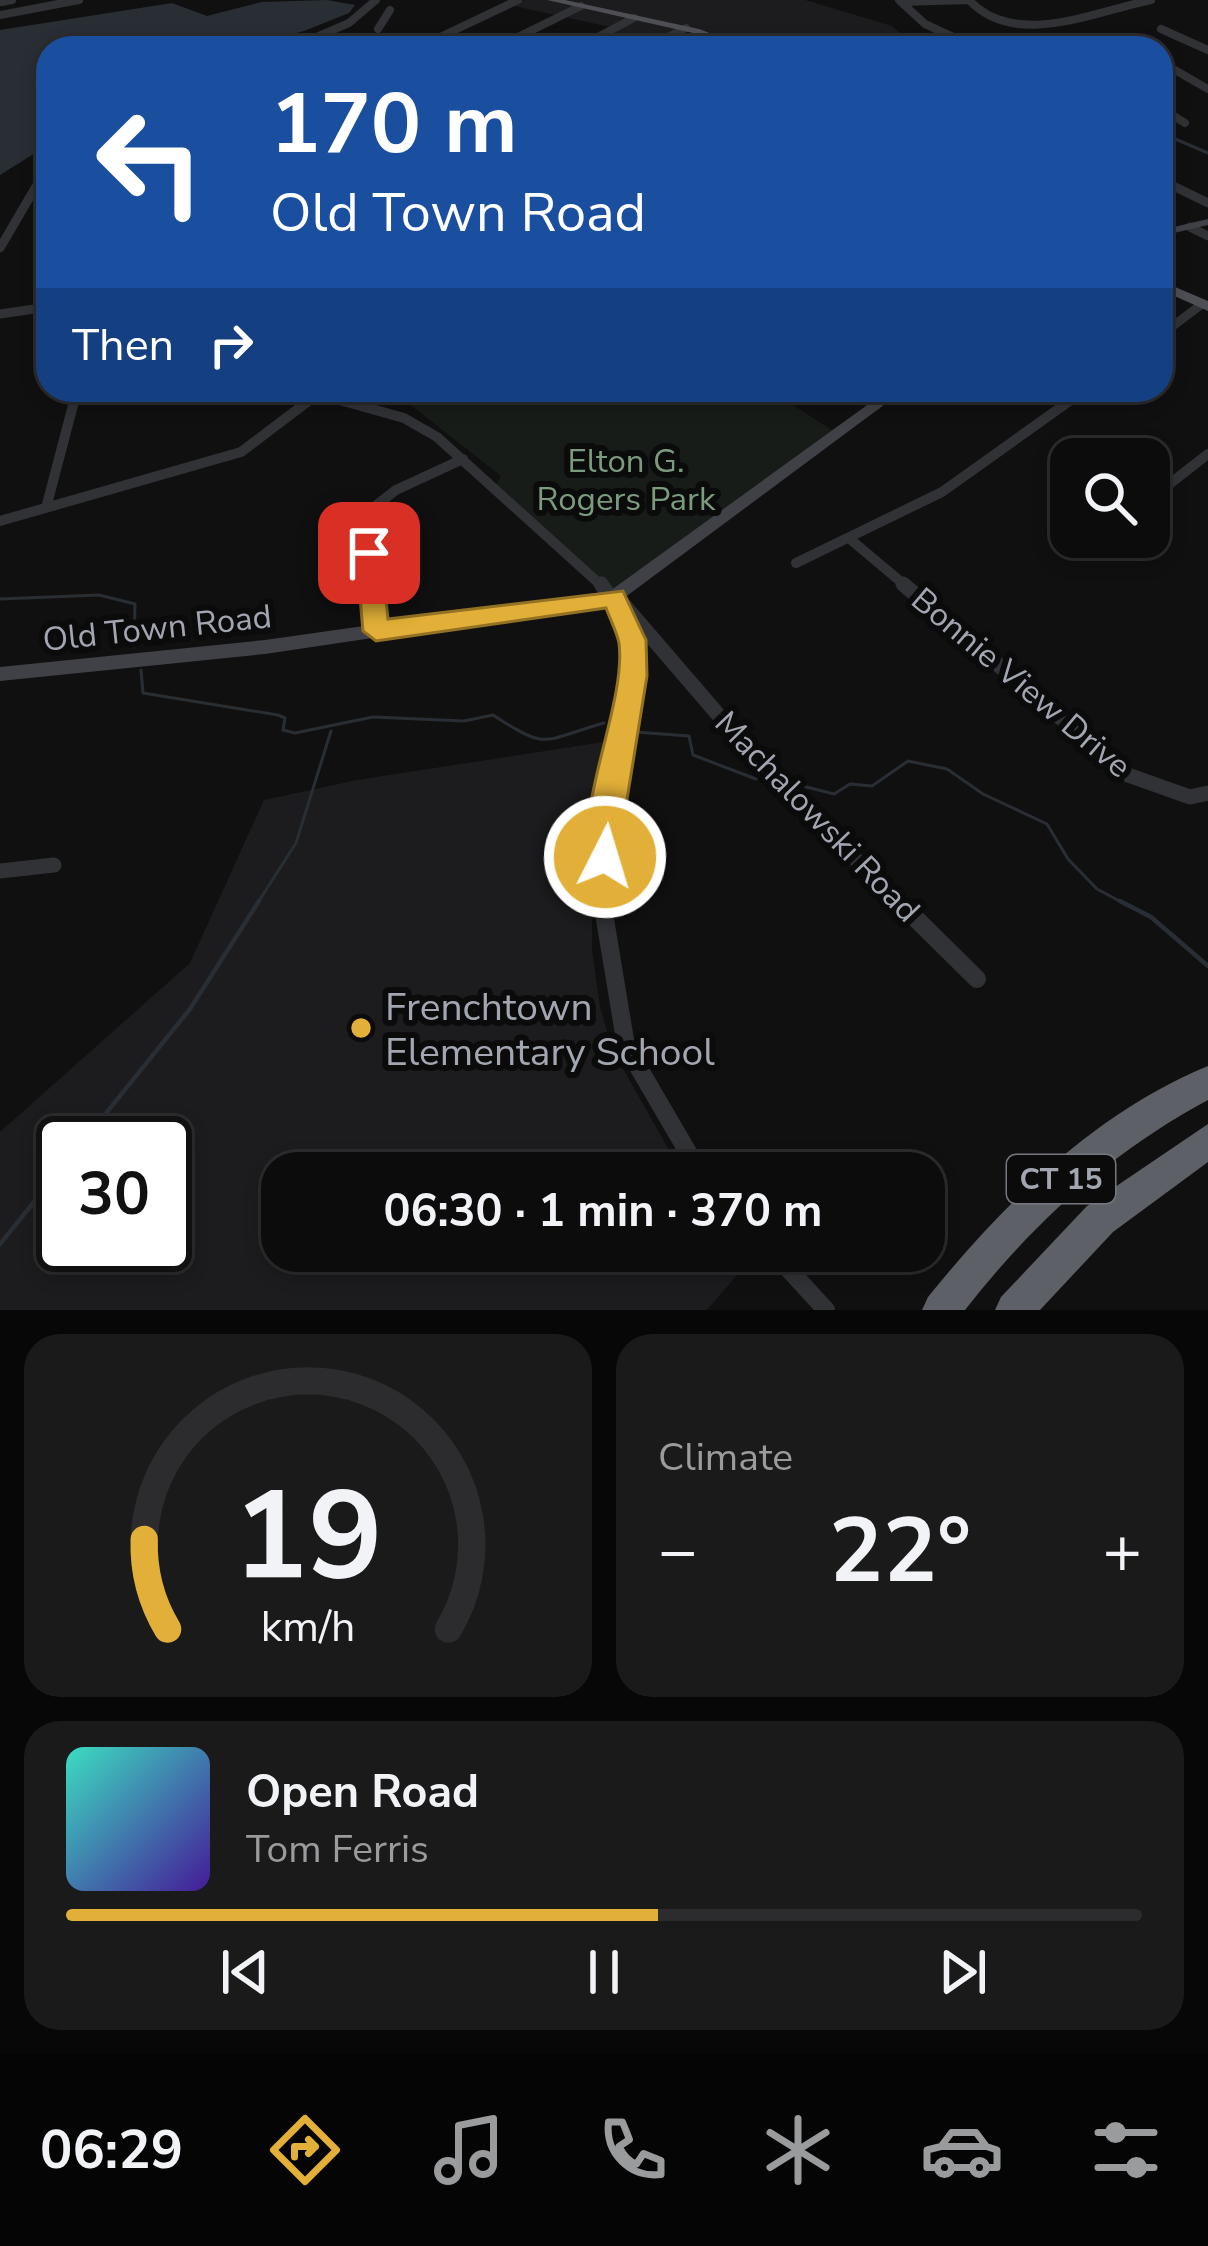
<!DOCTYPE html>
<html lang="en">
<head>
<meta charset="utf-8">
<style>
	body { margin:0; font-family:"Nunito Sans",sans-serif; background:#1a1a1b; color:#f1f3f6; height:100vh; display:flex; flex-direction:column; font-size:45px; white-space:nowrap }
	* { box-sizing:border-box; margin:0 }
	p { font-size:39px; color:#9a9b9d }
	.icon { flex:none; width:66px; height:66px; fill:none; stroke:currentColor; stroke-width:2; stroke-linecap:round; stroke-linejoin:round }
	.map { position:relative; height:1310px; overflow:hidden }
	.sheet { display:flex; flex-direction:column; gap:24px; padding:24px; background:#070707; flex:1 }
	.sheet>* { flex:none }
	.guide { position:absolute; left:36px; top:36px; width:1137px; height:366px; border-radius:36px; box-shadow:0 6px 18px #0003,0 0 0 3px #2c2c2e; background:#1a4fa0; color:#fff; overflow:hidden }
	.tools { position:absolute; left:1050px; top:438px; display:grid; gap:24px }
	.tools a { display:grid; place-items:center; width:120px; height:120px; border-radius:24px; background:#0c0c0d; box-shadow:0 6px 18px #0003,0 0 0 3px #2c2c2e; font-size:60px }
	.speed { position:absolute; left:36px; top:1116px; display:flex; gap:24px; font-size:60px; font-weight:700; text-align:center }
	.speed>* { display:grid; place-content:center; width:156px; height:156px; border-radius:50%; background:#0c0c0d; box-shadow:0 6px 18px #0003,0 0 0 3px #2c2c2e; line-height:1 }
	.speed .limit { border:6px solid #111; border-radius:18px; background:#fff; color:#111 }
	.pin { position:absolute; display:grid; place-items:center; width:102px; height:102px; color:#fff; margin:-51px; border-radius:24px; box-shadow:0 6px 18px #0006 }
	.me { position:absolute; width:132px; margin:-66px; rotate:5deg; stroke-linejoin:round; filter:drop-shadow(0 0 9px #0008) }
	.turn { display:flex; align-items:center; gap:42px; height:252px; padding:0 36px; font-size:54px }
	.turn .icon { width:156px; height:156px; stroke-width:2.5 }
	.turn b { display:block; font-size:84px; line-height:102px }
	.then { display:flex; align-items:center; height:114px; padding:0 36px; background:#0003; gap:24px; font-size:45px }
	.big { font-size:90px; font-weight:700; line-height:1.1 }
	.sheet .tile { flex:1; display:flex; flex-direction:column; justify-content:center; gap:18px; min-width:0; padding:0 42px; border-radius:36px; background:#1a1a1b }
	.sheet .dial { align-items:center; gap:0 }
	.dial svg { height:312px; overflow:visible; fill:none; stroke:#2c2c2e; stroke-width:7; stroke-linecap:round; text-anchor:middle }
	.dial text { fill:#f1f3f6; stroke:none }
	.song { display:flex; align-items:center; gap:36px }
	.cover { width:144px; height:144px; border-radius:18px; background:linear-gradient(135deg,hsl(170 70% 55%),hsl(260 70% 35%)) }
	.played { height:12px; border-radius:6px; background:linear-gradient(90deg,#e2b038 55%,#2c2c2e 55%) }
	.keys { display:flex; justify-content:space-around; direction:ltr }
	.heat { display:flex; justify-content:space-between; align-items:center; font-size:66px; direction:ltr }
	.sheet .tiles { flex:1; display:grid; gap:24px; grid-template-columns:1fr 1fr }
	.tile:last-child { grid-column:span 2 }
	.trip { position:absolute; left:261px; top:1152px; width:684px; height:120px; border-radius:36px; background:#0c0c0d; box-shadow:0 6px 18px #0003,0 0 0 3px #2c2c2e; font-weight:700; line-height:120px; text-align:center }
	.menu { display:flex; height:192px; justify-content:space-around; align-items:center; background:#050505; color:#9a9b9d }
	.menu .icon { width:84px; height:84px }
	.menu .active { color:#e2b038 }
	.menu b { font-size:54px; color:#f1f3f6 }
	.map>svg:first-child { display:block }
</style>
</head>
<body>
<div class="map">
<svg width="1208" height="1310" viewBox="0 0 1208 1310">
	<rect width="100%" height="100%" fill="#101011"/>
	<path fill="#1c1c1e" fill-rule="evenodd" d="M524 0H805L892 26 913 44 750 48 685 26 674 30 728 48H696L660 37 648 44 607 35 610 27 514 6Z
		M610 741 592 815V951L600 1007 612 1049 682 1173H282V1251H741L749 1261 707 1310H0V1132L190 963 264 800 357 780ZM63 1143H165V1245H63Z"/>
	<path fill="#171c18" d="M442 390H800L785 400 835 432 616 594 496 485 501 476 407 402Z"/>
	<path fill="#282e34" d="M327 0 355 5 349 13 304 31 238 48 187 44 48 48V112L40 116 48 120V145L0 175V30L172 3 207 16 262 2Z"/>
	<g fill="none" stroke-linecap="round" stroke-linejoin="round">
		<path stroke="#282e34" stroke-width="3" d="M1161 133 1208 153
			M0 599 99 595 135 604 134 647
			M141 670 143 693 278 715 285 718 283 730 295 733 373 717 464 721 493 715C549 752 543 740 604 723
			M635 732 689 736 693 755 756 779
			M795 784 834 794 850 784 872 786 908 761 947 769 983 794 1047 824 1068 859 1097 889 1125 904
			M257 904 296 843 331 731"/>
		<path stroke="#282e34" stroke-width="4.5" d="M1120 901 1151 917 1208 966
			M82 1143 190 1009 259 901
			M0 1244 63 1166"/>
		<path stroke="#313236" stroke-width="8" d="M899 0 925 24 977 48
			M969 0C1015 49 1093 12 1151 0
			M2 2 12 0
			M901 2 970 0
			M0 15 79 0
			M378 29 390 10
			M1161 29 1208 50
			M291 48 349 23 376 0
			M417 48 518 0
			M496 48 581 6
			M577 48 634 18
			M646 48 686 28
			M1091 48H1107
			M1161 62 1208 89
			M1161 108 1185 123"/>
		<path stroke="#313236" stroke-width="9" d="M1161 180 1208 203
			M1190 227 1208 236
			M0 248 48 166
			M0 314 48 307
			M1161 335 1202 304"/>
		<path stroke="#313236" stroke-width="10" d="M304 390 404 418 437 437 603 587
			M846 390 876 405
			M1149 500 1208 454
			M46 508 77 390
			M0 521 241 452 315 396
			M850 539 907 587
			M796 563 942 492 1085 390
			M373 587 369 511 396 490 463 459"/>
		<path stroke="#313236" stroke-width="15" d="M373 584 376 631
			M601 584 627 621 633 676 608 804 601 904
			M903 584 1128 775 1190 797 1208 793
			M623 604 770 775 901 904
			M0 871 54 865"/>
		<path stroke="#313236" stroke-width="18" d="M602 901 626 1046 700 1173
			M898 901 977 979
			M772 1251 826 1310"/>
		<path fill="#404146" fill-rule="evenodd" d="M1208 219V225L1161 236V230Z
			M888 390H904L620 601 265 654 0 681V667L265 640 610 591Z"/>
		<path fill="#4e4f55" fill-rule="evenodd" d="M547 0H565L699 29 749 48H734L693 33Z
			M1161 281 1208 301V311L1161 290Z"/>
		<path fill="#5e6067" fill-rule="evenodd" d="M1208 1066V1100C1111 1152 1032 1224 965 1310H922L928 1297C1004 1203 1094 1113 1208 1066Z
			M1208 1124V1162L1113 1232 1040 1310H995L1001 1297 1087 1206Z"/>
	</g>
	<path fill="#e2b038" stroke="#937224" stroke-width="3" d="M369 544 381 553 388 619 623 591 646 640 647 676 616 867H593C570 817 627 704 619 643 617 632 610 619 606 608L376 641 363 631 356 553Z"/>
	<circle fill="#e2b038" stroke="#0b0b0c" stroke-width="4.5" cx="361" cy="1028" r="12"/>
	<g text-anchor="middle" stroke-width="12" stroke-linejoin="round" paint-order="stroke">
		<rect fill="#0b0b0c" stroke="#757880" stroke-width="3" x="1007" y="1155" width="108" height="48" rx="9"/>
		<g font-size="30" font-weight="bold" fill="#a2a6b1">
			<text x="1061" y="1189">CT 15</text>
		</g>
		<g font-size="33" fill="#7b9b7e" stroke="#0b0b0c">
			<text x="626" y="472">Elton G.<tspan x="626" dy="38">Rogers Park</tspan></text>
		</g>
		<g font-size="33" fill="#a2a6b1" stroke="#0b0b0c">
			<text transform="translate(157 627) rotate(-6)" y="12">Old Town Road</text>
			<text transform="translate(1022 682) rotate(40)" y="12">Bonnie View Drive</text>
			<text transform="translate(818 816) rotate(46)" y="12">Machalowski Road</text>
		</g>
		<g font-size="39" fill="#a2a6b1" stroke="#0b0b0c" text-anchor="start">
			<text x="385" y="1020">Frenchtown<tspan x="385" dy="45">Elementary School</tspan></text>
		</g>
	</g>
</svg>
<div class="tools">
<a><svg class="icon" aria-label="search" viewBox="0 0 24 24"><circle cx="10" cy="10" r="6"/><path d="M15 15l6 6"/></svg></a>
</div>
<div class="speed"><div class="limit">30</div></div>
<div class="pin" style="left:369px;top:553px;background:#d93025"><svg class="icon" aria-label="arrive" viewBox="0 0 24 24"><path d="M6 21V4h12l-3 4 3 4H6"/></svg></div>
<svg class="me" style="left:605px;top:857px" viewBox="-20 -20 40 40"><circle r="17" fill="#e2b038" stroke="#fff" stroke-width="3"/><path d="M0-11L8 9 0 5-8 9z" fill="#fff"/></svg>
<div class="trip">06:30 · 1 min · 370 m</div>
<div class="guide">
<div class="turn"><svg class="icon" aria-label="left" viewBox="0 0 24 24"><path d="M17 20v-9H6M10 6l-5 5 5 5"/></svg><div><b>170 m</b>Old Town Road</div></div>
<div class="then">Then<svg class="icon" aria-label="right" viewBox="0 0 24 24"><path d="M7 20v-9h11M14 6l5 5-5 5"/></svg></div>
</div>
</div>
<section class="sheet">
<div class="tiles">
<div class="tile dial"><svg viewBox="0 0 100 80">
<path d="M14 69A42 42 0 1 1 86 69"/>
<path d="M14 69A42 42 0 0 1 8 46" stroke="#e2b038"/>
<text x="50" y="56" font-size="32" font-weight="700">19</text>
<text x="50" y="72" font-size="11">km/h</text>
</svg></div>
<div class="tile"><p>Climate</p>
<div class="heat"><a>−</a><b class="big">22°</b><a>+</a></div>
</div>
<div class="tile">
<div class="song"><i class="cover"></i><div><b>Open Road</b><p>Tom Ferris</p></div></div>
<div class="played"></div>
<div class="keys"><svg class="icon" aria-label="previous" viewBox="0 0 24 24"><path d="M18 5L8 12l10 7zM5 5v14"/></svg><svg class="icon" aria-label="pause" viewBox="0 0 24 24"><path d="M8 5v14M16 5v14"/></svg><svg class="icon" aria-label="next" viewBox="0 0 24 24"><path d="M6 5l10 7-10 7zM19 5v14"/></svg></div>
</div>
</div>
</section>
<nav class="menu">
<b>06:29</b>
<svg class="icon active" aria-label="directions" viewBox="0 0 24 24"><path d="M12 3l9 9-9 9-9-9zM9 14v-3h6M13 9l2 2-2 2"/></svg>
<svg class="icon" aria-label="music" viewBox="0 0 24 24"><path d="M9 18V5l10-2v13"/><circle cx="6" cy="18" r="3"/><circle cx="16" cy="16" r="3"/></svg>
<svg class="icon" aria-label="phone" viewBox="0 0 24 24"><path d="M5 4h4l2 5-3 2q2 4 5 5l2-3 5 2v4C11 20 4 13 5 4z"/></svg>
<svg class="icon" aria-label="climate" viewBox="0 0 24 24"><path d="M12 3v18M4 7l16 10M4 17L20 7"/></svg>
<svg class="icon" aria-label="car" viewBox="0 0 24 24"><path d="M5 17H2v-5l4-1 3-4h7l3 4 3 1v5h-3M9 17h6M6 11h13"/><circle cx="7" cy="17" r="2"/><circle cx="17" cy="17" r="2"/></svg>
<svg class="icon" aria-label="filters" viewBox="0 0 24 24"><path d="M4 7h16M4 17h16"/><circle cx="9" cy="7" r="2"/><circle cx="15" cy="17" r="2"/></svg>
</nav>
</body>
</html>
